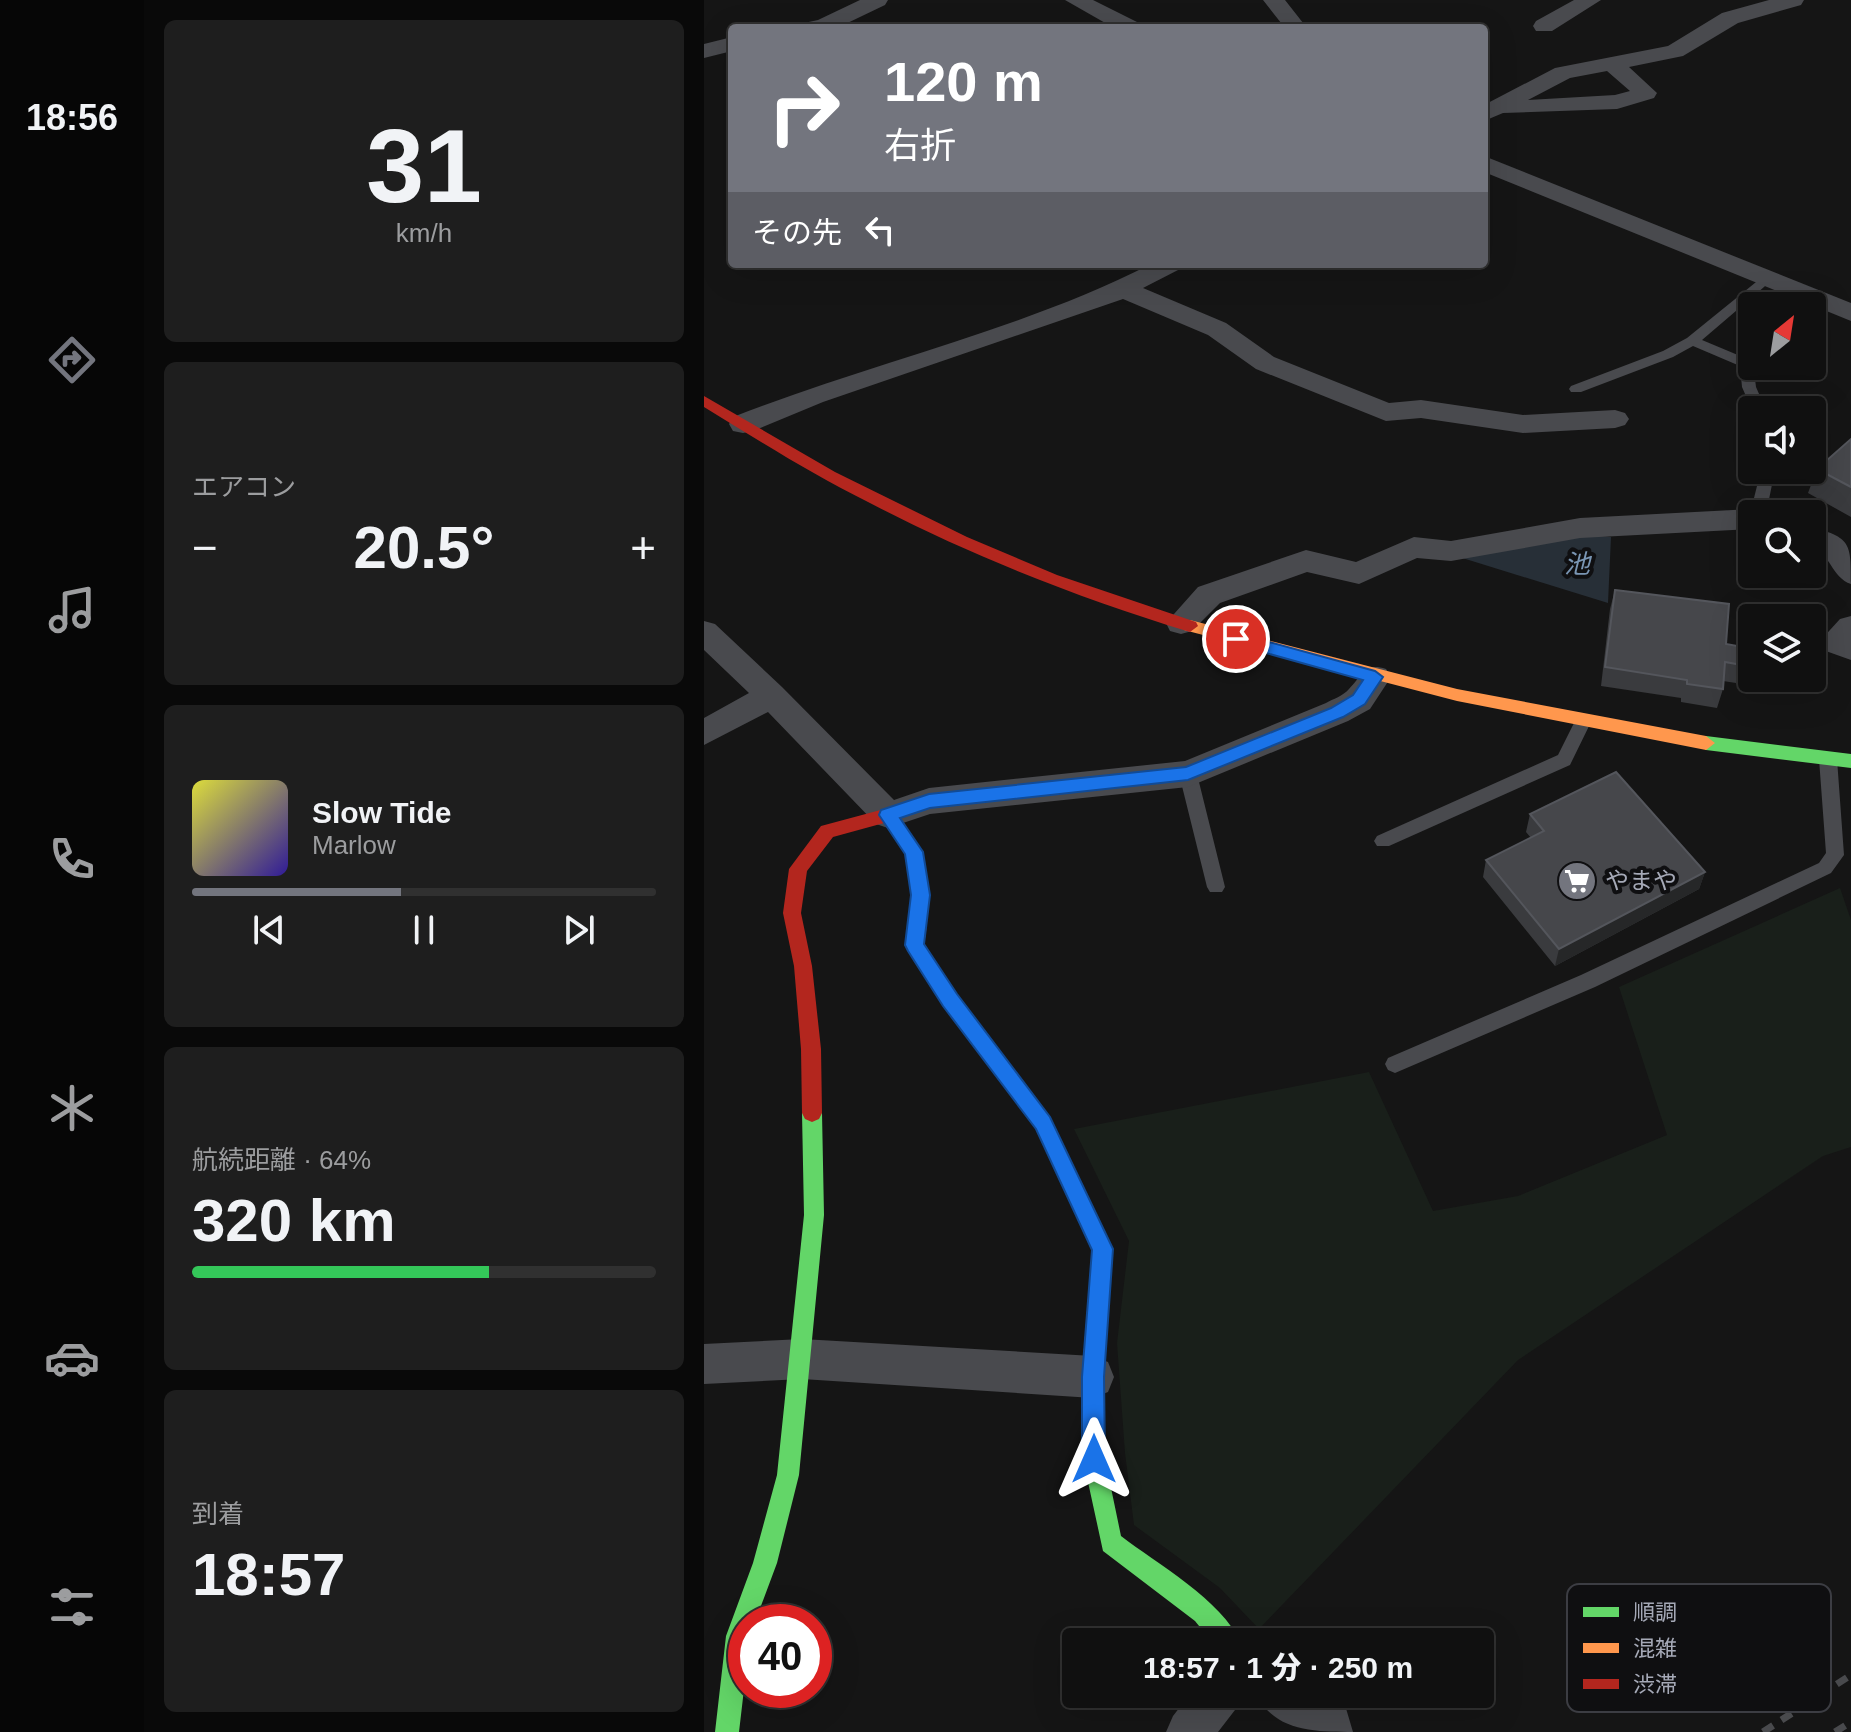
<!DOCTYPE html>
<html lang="ja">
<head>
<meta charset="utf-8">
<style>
	body { margin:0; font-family:Arial,"Noto Sans JP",sans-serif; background:#1e1e1e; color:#f1f3f6; height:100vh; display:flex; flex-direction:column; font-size:30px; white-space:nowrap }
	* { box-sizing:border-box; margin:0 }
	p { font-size:26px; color:#9c9d9f }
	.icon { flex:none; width:44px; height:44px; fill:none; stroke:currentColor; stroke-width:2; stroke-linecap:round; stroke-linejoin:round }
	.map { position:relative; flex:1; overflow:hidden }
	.drawer { display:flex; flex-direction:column; gap:20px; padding:20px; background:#090909; width:560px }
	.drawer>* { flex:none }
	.banner { position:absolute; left:24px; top:24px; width:760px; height:244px; border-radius:8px; box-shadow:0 8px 32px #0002,0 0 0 2px #303030; background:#73757e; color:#fff; overflow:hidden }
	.needle { width:52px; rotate:30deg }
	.buttons { position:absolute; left:1034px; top:292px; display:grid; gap:16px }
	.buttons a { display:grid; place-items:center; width:88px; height:88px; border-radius:8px; background:#101010; box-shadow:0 8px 32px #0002,0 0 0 2px #303030; font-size:40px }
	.speed { position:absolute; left:24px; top:1604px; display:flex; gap:16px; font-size:40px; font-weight:700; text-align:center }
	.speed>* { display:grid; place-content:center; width:104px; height:104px; border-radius:50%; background:#101010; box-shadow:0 8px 32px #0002,0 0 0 2px #303030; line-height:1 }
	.speed .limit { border:12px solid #d22; background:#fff; color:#111 }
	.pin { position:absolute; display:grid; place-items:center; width:68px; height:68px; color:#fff; margin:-34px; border:4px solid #fff; border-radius:50%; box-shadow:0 2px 8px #0007 }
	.me { position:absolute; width:88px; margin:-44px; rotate:0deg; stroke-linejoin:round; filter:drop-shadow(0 0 6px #0008) }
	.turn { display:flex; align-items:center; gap:28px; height:168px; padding:0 24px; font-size:36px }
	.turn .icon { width:104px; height:104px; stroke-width:2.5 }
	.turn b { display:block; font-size:56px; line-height:68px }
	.then { display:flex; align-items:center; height:76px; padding:0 24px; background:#0003; gap:16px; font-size:30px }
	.big { font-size:60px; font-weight:800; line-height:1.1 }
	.drawer .card { flex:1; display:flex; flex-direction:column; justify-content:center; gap:12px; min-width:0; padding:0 28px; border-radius:12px; background:#1e1e1e }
	.drawer .dial { align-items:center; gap:0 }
	.dial b { font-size:104px; line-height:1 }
	.song { display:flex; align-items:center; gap:24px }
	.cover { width:96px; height:96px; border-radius:12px; background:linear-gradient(135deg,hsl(60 70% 55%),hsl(250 70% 35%)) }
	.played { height:8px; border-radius:4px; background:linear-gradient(90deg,#73757e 45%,#303030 45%) }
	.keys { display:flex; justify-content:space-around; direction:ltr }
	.heat { display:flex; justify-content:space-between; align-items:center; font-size:44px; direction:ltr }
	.charge { height:12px; border-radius:6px; background:linear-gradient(90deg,#34c759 64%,#303030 0) }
	.trip { position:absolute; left:358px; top:1628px; width:432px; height:80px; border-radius:8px; background:#101010; box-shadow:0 8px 32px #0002,0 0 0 2px #303030; font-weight:800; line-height:80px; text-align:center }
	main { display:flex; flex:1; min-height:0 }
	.dock { display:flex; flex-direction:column; width:144px; justify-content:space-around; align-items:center; background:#060606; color:#9c9d9f }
	.dock .icon { width:56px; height:56px }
	.dock .selected { color:#73757e }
	.dock b { font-size:36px; color:#f1f3f6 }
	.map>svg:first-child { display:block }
</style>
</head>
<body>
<main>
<nav class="dock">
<b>18:56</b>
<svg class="icon selected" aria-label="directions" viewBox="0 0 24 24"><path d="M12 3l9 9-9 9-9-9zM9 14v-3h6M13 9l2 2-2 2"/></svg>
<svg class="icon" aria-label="music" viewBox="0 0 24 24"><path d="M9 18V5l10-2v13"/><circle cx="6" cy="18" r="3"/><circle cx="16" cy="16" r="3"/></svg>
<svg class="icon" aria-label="phone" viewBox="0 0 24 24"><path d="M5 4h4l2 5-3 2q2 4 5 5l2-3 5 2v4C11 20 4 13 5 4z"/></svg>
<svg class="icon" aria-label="climate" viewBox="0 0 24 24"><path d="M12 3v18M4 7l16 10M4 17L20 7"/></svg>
<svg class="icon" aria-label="car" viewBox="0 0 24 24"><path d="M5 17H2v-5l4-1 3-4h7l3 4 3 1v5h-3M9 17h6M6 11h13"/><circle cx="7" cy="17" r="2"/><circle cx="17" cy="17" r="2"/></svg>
<svg class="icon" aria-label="filters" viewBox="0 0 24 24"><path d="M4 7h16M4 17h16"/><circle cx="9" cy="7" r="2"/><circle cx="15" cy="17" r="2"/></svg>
</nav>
<section class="drawer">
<div class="card dial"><b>31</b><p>km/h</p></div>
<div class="card"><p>エアコン</p>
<div class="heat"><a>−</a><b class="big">20.5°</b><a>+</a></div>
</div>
<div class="card">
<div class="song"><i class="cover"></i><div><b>Slow Tide</b><p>Marlow</p></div></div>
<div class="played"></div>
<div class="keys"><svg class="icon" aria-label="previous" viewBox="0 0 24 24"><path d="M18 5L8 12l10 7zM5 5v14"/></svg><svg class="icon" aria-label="pause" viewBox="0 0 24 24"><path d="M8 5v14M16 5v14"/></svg><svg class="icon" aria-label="next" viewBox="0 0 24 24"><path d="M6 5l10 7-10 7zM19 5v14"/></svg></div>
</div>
<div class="card"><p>航続距離 · 64%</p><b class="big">320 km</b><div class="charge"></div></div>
<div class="card"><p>到着</p><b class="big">18:57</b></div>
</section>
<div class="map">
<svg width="1147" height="1732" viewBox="0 0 1147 1732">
	<rect width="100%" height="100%" fill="#151515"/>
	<path fill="#191f1a" d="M1136 888 1147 920V1147L1119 1156 814 1360 555 1629 516 1588 430 1525 421 1453 413 1343 425 1241 370 1129 665 1072 729 1211 814 1196 963 1135 915 987Z"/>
	<path fill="#272f37" d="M877 535 907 537 904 603 752 556Z"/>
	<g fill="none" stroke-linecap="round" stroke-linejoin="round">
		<path fill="#494a4e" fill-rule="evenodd" d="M1062 274 1069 278 1067 281 998 340 1041 358 1048 354 1052 387 1062 410H1048L1038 387 1036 366 989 346 969 357 877 392H867L865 389 867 386 959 351 983 338Z
			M1057 470H1071L1062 514H1048V517L1046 514Z
			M879 716 887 722 866 765 685 846H673L670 841 673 836 854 755 873 717Z
			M1124 752 1133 759 1140 855 1127 873 891 987 698 1070 691 1073 684 1070 681 1064 684 1058 877 975 1115 863 1122 853 1115 759Z
			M484 767 493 774 521 887 518 892H506L503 887 475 774Z"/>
		<path fill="#494a4e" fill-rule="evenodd" d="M156 0H184L181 5 133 28H97L100 23 114 20Z
			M361 0H389L435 23 438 28H410Z
			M559 0H581L603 28H581Z
			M870 0H897L848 31H832L829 26 832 21Z
			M1065 0H1100L1097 5 1034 23 979 56 925 67 953 93 950 98 913 109 799 113 780 121V105L851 68 964 46 1018 13ZM903 71 926 91 911 95 824 100 866 78Z
			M28 37V51L0 58V44Z
			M780 156 1147 303V321L780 172Z
			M447 264H480L476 269 439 288 522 323 570 357 685 403 717 400 819 415 911 410 921 413 925 419 921 425 911 428 819 433 717 418 682 421 552 369 504 335 419 299 119 402 49 431 39 433 29 431 25 424 29 417C166 363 318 330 447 264Z
			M1048 509 1060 514H1048V529L876 538 747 561 713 558 655 584 603 572 516 603 488 631 477 634 466 631 462 623 494 587 602 550 652 562 710 537 747 541 876 518Z
			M1108 527C1147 538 1147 543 1147 584 1128 578 1126 553 1108 547Z
			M1147 616V660L1119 650 1115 642 1136 619Z
			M0 621 11 624 78 687 190 800 225 788 481 761 622 703C629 699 639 696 645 689 659 675 660 662 682 669L687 677 666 709 644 721 484 787 226 814 184 828 172 824 64 712 0 745V718L45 693 0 650Z
			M98 1339 389 1356 404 1362 410 1377 404 1392 389 1398 98 1379 0 1384V1344Z
			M486 1694H538L531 1710 514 1732H462L469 1716Z
			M553 1694H622L641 1705 649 1732C613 1732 569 1732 553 1694Z"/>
		<path fill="#63d668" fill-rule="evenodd" d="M1002 736 1147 754V768L1002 750 993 743Z
			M108 1104 115 1107 118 1113 120 1215 95 1475 73 1563 51 1622H42V1672L35 1732H11L22 1636 49 1563 73 1475 100 1215 98 1113 101 1107Z
			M390 1349 398 1352 401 1360V1459L417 1536C452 1563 519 1601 536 1642H508L491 1621 399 1551 379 1459V1360L382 1352Z"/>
		<path fill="#ff974d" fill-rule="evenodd" d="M486 620 753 689 1002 736 1011 743 1002 750 753 701 480 630 478 626Z
			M213 924 220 926 222 932 220 944 253 994 346 1117 408 1249 401 1360 398 1368 390 1371 382 1368 379 1360 388 1249 332 1129 239 1006 204 951C201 943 203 934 206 926Z"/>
		<path fill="#b3261e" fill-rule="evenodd" d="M0 396 131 472 263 537 353 575 492 622 494 626 486 632C375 598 267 556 164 502 107 474 54 440 0 407Z
			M184 808 190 810 219 852 226 895 222 932 220 938 213 940 206 938 204 932 208 895 201 854 180 823 129 837 103 871 97 913 108 966 117 1049 118 1113 115 1119 108 1122 101 1119 98 1113 97 1049 90 966 79 913 85 869 117 826Z"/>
		<path stroke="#494a4d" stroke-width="7" stroke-dasharray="12 10" stroke-linecap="butt" d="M1059 1732 1147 1675
			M1131 1732 1147 1722"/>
	</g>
	<path fill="#3a3b3e" d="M1147 439V517L1104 493 1113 469Z
		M911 590 1022 644 1038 665 1032 683 1019 681V689L1013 708 977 702V698L897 686 906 609Z
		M826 814 1001 872 995 889 851 966 779 877 782 860 827 838 822 832Z"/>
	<path fill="#262728" d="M1001 872 995 889 851 966 855 949Z"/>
	<path fill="#46474b" stroke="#54565c" stroke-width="2" d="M1147 439V487L1113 469Z
		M911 590 1025 604 1022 644 1039 647 1038 665 1021 662 1019 689 983 684V680L901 667Z
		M912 772 1001 872 855 949 782 860 840 831 826 814Z"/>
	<path fill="#1a73e8" stroke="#114b97" stroke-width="2" d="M532 633 671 671 679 677 661 704 639 717 484 780 226 808 196 818 219 852 226 895 220 944 253 994 346 1117 409 1249 400 1377 401 1459 398 1467 390 1470 382 1467 378 1459V1377L388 1250 332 1129 239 1006 204 951 201 945 207 895 201 854 175 815 177 810 225 794 482 767 627 708 649 695 659 680 526 643 524 639 526 634Z"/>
	<defs>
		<g id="supermarket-disc" transform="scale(2)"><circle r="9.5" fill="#73757e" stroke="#0f0f11"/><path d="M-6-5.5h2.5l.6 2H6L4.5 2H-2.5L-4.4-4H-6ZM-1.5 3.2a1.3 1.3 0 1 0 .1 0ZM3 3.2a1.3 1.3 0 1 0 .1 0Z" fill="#fff"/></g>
	</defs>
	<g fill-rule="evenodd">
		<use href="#supermarket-disc" x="873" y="881"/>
	</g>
	<g text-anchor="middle" stroke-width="8" stroke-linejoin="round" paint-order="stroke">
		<g font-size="24" fill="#a5a9b7" stroke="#0f0f11" text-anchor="start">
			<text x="901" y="889">やまや</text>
		</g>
		<g font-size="26" font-style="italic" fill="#7a96b4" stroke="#0f0f11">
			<text x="873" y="573">池</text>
		</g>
	</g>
	<rect x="863" y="1584" width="264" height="128" rx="12" fill="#0f0f11" stroke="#3c3d43" stroke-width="2"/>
	<rect x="879" y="1607" width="36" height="10" fill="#63d668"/>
	<rect x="879" y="1643" width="36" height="10" fill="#ff974d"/>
	<rect x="879" y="1679" width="36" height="10" fill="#b3261e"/>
	<g font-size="22" fill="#a5a9b7">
		<text x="929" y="1620">順調</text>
		<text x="929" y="1656">混雑</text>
		<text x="929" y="1692">渋滞</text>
	</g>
</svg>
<div class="buttons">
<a><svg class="needle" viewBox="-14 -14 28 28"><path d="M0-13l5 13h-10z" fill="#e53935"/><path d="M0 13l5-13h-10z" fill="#9c9d9f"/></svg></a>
<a><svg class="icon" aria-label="sound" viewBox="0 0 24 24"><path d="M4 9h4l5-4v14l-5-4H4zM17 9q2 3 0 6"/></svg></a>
<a><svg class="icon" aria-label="search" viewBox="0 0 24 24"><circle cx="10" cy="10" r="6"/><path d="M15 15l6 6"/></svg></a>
<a><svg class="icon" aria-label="layers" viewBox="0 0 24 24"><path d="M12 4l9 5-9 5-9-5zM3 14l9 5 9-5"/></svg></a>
</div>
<div class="speed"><div class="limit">40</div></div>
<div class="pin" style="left:532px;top:639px;background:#d93025"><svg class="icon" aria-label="arrive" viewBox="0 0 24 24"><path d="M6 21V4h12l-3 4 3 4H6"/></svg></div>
<svg class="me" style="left:390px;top:1459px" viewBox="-20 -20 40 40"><path d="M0-17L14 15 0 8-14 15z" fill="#1a73e8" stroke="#fff" stroke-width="4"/></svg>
<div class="trip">18:57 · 1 分 · 250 m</div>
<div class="banner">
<div class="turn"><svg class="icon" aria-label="right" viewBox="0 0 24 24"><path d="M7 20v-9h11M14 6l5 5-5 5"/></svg><div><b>120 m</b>右折</div></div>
<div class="then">その先<svg class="icon" aria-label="left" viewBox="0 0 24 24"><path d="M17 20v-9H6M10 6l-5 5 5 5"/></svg></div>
</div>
</div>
</main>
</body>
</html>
